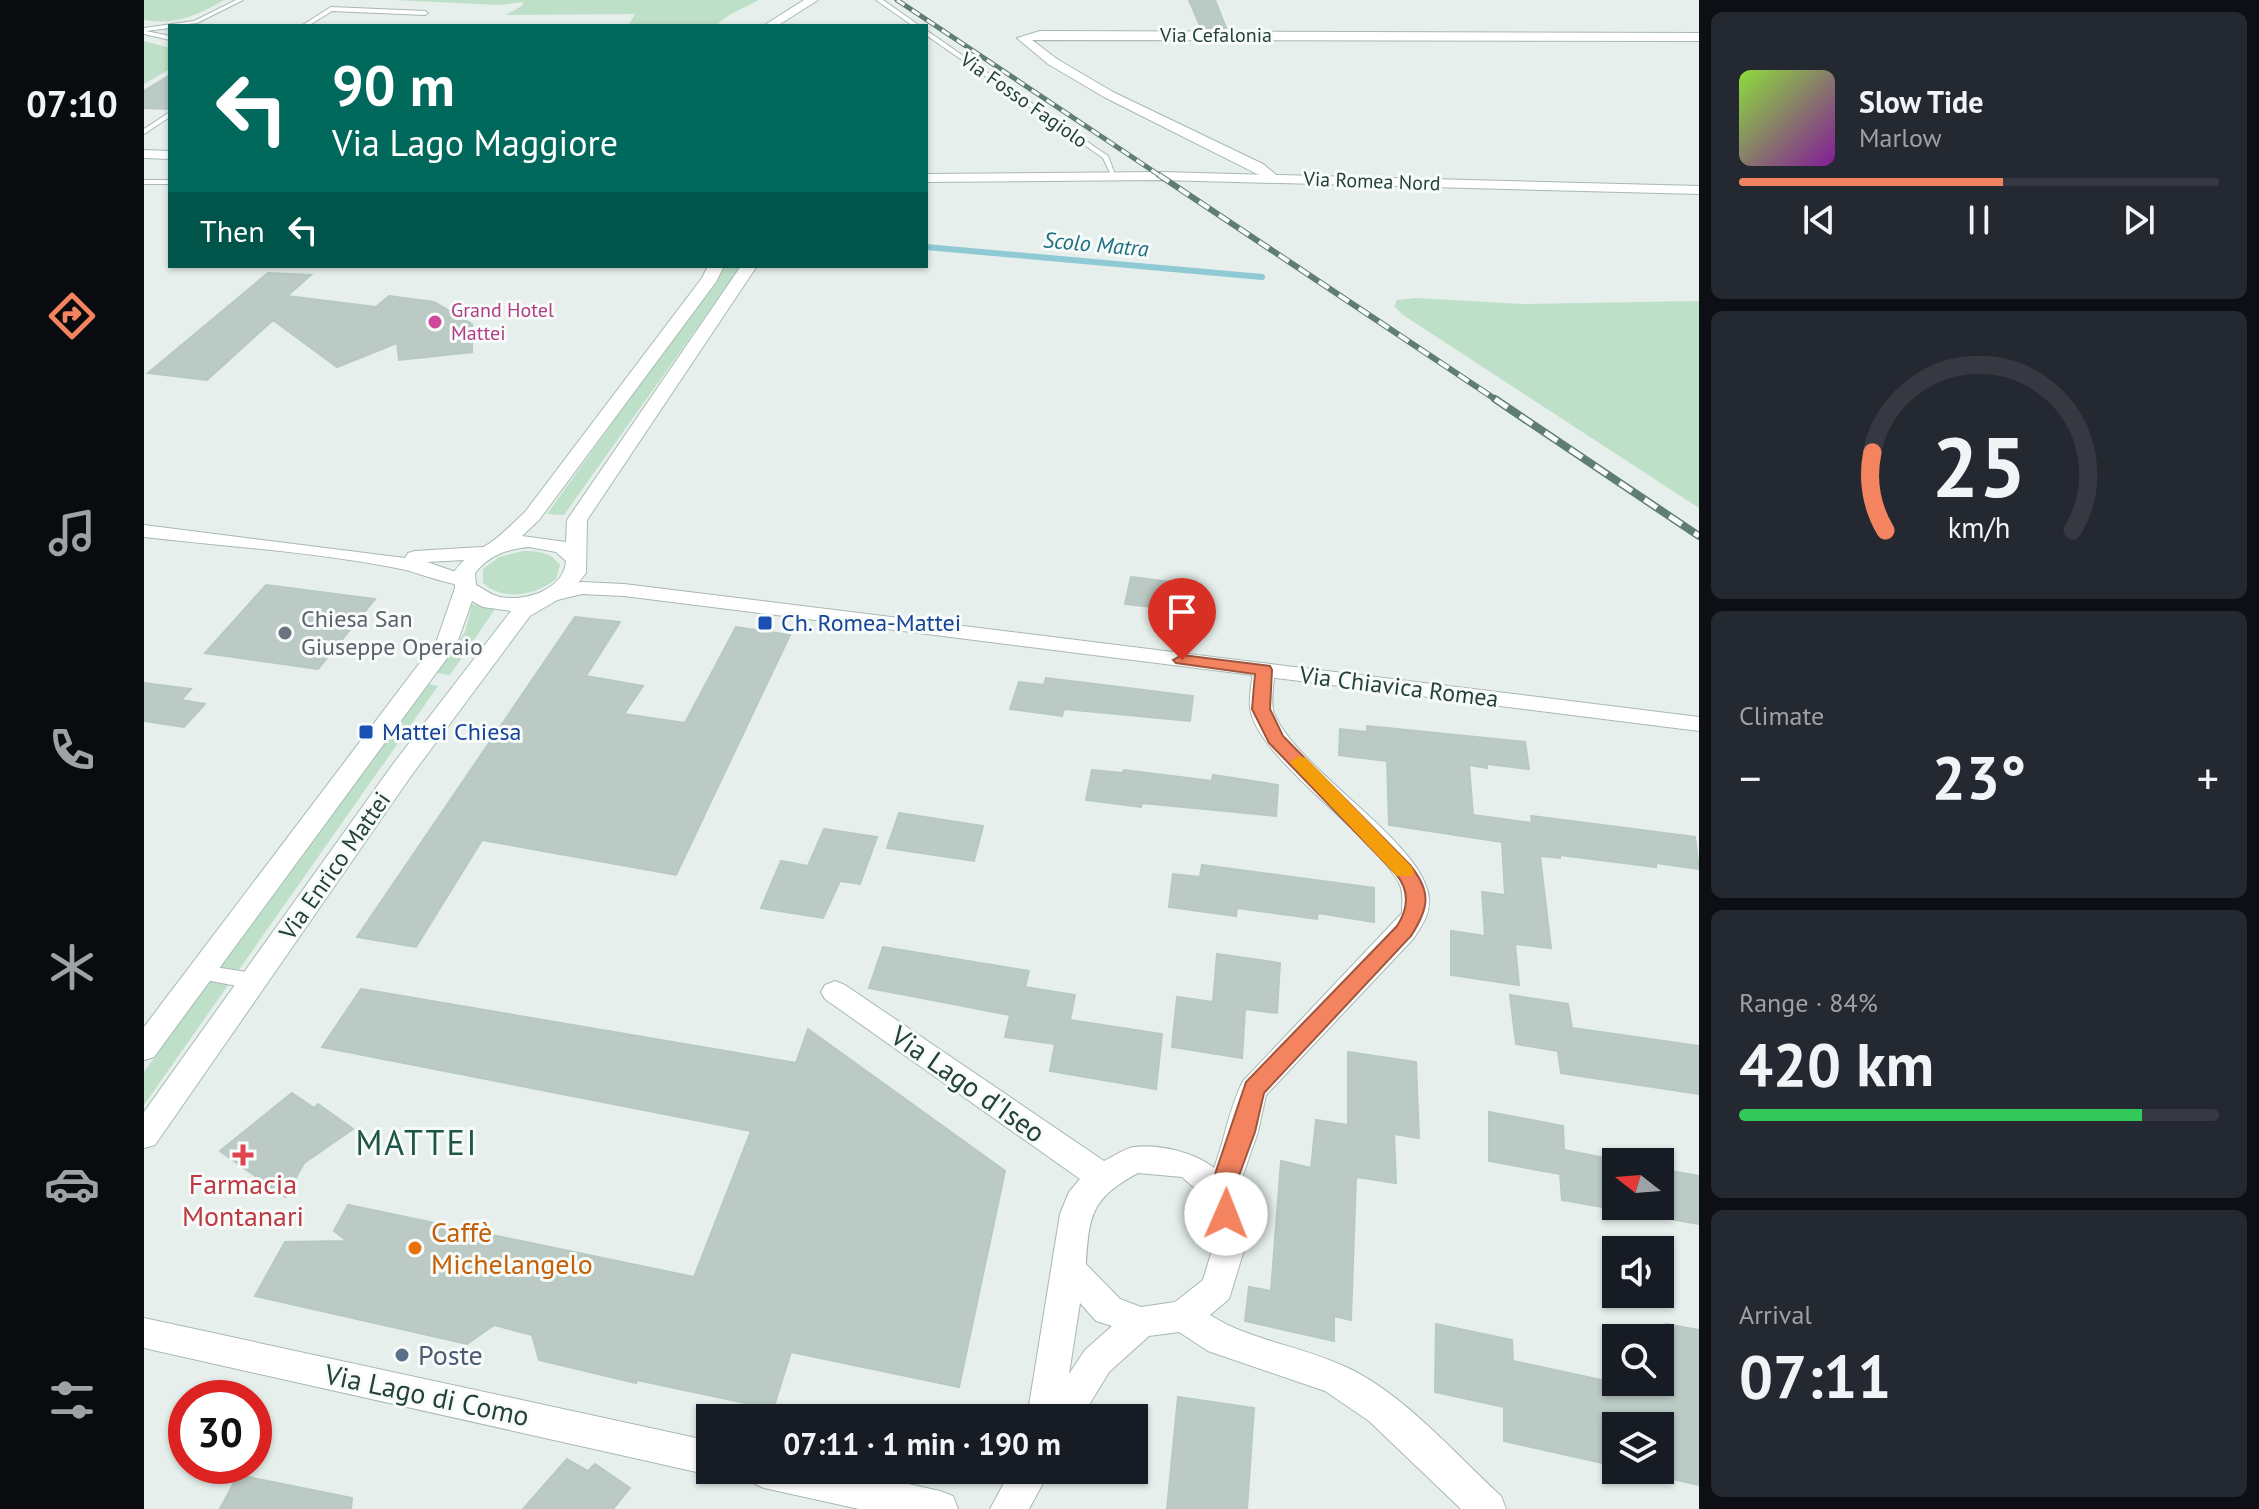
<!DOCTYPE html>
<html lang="en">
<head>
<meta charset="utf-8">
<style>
	body { margin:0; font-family:"PT Sans",sans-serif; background:#242831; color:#f1f3f6; height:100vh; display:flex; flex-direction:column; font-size:30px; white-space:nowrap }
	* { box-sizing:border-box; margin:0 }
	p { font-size:26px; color:#9ea1a6 }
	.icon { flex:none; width:44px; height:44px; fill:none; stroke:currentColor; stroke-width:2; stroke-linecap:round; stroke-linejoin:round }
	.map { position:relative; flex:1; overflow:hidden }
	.drawer { display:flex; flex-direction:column; gap:12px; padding:12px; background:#0d0f14; width:560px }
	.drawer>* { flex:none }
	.banner { position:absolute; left:24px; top:24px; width:760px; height:244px; border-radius:0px; box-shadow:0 2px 6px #0004; background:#00695c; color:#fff; overflow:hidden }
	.needle { width:52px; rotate:287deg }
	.fabs { position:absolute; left:1458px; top:1148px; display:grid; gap:16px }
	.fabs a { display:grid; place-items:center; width:72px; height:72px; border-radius:0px; background:#171b24; box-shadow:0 2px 6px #0004; font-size:40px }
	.speed { position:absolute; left:24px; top:1380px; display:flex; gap:16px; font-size:40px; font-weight:700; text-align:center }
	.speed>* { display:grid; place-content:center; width:104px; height:104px; border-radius:50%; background:#171b24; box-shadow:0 2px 6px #0004; line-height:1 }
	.speed .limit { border:12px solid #d22; background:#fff; color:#111 }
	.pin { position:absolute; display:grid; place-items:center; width:68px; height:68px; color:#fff; margin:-82px -34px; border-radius:50% 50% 50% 0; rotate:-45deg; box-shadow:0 0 8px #0007 }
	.pin .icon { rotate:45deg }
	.me { position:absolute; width:88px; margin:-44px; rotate:1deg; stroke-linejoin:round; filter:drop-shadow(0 0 6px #0008) }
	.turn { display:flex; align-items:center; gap:28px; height:168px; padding:0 32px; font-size:36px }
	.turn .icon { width:104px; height:104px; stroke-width:2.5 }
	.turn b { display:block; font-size:56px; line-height:68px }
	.then { display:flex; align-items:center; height:76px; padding:0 32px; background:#0003; gap:16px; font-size:30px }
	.big { font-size:60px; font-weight:600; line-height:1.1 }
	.drawer .tile { flex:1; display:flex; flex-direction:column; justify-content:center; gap:12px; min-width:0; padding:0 28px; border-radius:12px; background:#242831 }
	.drawer .dial { align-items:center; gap:0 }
	.dial svg { height:208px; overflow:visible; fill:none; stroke:#363941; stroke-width:7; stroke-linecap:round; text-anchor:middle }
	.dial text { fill:#f1f3f6; stroke:none }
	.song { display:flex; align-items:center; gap:24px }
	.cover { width:96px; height:96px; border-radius:12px; background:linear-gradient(135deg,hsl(90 70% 55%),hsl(290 70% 35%)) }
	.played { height:8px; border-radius:4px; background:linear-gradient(90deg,#f4845f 55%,#363941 55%) }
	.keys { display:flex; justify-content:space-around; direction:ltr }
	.heat { display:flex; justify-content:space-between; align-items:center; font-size:44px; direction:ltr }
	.charge { height:12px; border-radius:6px; background:linear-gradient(90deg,#34c759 84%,#363941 0) }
	.trip { position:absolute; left:552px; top:1404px; width:452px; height:80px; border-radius:0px; background:#171b24; box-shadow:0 2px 6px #0004; font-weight:600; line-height:80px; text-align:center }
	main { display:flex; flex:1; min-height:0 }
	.dock { display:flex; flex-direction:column; width:144px; justify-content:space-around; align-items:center; background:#090b0e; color:#9ea1a6 }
	.dock .icon { width:56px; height:56px }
	.dock .current { color:#f4845f }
	.dock b { font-size:36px; color:#f1f3f6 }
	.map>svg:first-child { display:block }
</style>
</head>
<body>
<main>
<nav class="dock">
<b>07:10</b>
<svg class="icon current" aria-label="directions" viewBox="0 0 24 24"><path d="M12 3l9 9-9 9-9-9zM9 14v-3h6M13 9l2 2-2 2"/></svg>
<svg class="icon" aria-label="music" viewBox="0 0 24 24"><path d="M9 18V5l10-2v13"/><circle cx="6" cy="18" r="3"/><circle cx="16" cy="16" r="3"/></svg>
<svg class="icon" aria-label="phone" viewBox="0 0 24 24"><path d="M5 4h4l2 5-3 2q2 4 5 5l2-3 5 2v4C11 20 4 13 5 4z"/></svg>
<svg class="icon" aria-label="climate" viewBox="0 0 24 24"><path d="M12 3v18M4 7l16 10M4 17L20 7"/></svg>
<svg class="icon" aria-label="car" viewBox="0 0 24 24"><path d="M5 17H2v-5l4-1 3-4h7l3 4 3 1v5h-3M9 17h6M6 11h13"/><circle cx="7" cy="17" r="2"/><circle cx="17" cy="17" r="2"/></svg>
<svg class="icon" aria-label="filters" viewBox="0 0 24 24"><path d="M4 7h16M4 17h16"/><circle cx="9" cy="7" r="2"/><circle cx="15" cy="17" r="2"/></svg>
</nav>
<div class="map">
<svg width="1555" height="1509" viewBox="0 0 1555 1509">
	<rect width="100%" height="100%" fill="#e6efeb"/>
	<path fill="#bfe0c8" d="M0 0H80C53 16 32 25 0 20Z
		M249 0H615L585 15 571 26H484L491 14 361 15 378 6 379 2 355 5Z
		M0 41 26 48V69L0 84Z
		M576 266H597L420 515 403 514 574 276Z
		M1272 298 1378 304 1555 301V508L1259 315 1250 306 1253 300Z
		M379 551C394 551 407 552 416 565L412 579C393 595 360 602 339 583V569L355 557Z
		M328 604 351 609 306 675 293 673 321 632Z
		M283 684 294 686 0 1105V1072Z"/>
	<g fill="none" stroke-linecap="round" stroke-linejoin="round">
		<path stroke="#8ec9d4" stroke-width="6" d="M782 247 1118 277"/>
	</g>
	<path fill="#bbcac4" stroke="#b8c9c2" stroke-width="2" d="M1045 0H1071L1082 28H1057Z
		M26 75V109L0 108V91Z
		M124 273 167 275 143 296 232 307 245 296 290 302 328 324V352L255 360 253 343 193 367 129 320 63 380 4 373Z
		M987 577 1035 583 1032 610 981 604Z
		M122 585 199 595 231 599 174 669 61 653Z
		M431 617 476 622 442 676 499 686 480 714 541 723 592 627 646 635 532 875 338 840 272 947 213 937Z
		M902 678 1049 696 1046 721 920 709 918 716 866 709 875 682 900 685Z
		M0 683 47 689 37 700 61 704 40 727 0 721Z
		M1223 726 1381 742 1385 769 1343 764V768L1325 765 1329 815 1388 823 1387 816 1551 837 1555 869 1512 863V867L1416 855V858L1396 856 1407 948 1371 944 1375 985 1307 975V931L1341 936 1338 892 1361 895 1358 842 1245 825 1243 761 1195 755 1196 729 1223 732Z
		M948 770 978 773 980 770 1068 781 1069 775 1134 785 1132 816 998 803 997 807 942 800Z
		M755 813 839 826 830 861 743 848Z
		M680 829 733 837 716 884 696 881 679 918 617 908 637 861 664 866Z
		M1058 865 1230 888V922L1174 913 1173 919 1093 908 1092 916 1025 907 1029 874 1056 877Z
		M739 947 885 971 881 987 931 995 926 1020 1018 1034 1012 1089 906 1071 911 1044 861 1037 866 1015 725 988Z
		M1073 954 1136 963 1133 1013 1101 1009 1098 1058 1028 1047 1033 997 1069 1002Z
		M217 989 652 1063 664 1029 861 1171 815 1387 647 1352 629 1409 493 1380 492 1383 395 1360 388 1335 350 1325 323 1344 111 1296 141 1242 203 1241 190 1231 204 1205 550 1277 607 1131 178 1047Z
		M1366 995 1424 1004 1428 1028 1555 1046V1094L1417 1073 1414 1051 1372 1044Z
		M1204 1052 1272 1062 1275 1138 1250 1134 1252 1183 1212 1177 1207 1320 1190 1316V1341L1101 1321 1105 1287 1127 1291 1137 1161 1167 1168 1172 1120 1204 1125Z
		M148 1093 170 1108 174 1104 209 1129 160 1163 141 1197 76 1151Z
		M1345 1112 1419 1126 1420 1150 1482 1162H1472V1206H1516V1169L1555 1176V1224L1418 1200 1416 1174 1345 1161Z
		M1292 1324 1368 1340 1369 1361 1531 1396 1522 1324 1555 1330V1485L1488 1470H1516V1426H1472V1466L1360 1441V1407L1291 1392Z
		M1034 1397 1110 1408 1103 1509H1023Z
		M423 1459 444 1471 451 1464 486 1488 469 1509H379Z
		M94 1475 208 1498 207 1509H76Z"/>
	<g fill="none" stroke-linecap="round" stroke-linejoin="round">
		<g stroke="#a8b8b2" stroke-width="2">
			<path id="service" d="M92 0H99L53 23 26 26V28L2 31 26 36V40L0 34V28L50 21Z
				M732 0H739L776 26H769Z
				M187 7 281 11 284 13 281 15 188 11 164 26H157Z
				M782 30 964 156 972 177H968L959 158 782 35Z
				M26 112V117L0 134V129Z
				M0 180H26V184H0Z"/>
		</g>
		<g stroke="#a8b8b2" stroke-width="2">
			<path id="pedestrian" d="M58 965 109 973 116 975 119 981 116 987 109 989 51 978 48 973 51 968Z"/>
		</g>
		<g stroke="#a8b8b2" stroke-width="2">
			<path id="minor" d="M896 31 1555 33V41L888 40 913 59 969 92 1119 164 1136 178 1129 182 960 97 904 64 873 38Z
				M0 525 261 558 264 553 271 551 338 547 348 553 338 559 283 562 326 577 330 581 326 585C314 588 277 574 262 570 176 552 87 547 0 537Z
				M1120 663 1128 665 1131 670C1130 683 1126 701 1130 713 1153 770 1282 844 1285 899 1286 915 1278 925 1270 938L1122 1095 1114 1132 1093 1192 1104 1237 1085 1299 1066 1315C1107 1341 1158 1346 1202 1367 1259 1393 1311 1454 1357 1496L1362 1509H1317L1225 1421 1181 1391 1064 1351 1035 1332 1005 1336 965 1372 937 1418H883L916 1214 925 1192 936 1179 681 999 677 992 681 985 691 981 701 985 960 1161C969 1157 979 1149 990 1147 1015 1144 1051 1152 1070 1168 1081 1139 1085 1108 1099 1081L1258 913C1258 903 1260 892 1255 883 1229 834 1110 756 1106 707 1105 695 1108 682 1109 670L1112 665ZM994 1173 1038 1177 1063 1199 1072 1237 1059 1280 1031 1302 997 1307 976 1299 942 1264C945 1214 948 1198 994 1173ZM936 1303 952 1321 968 1326 941 1350 925 1374Z
				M0 1318 566 1441V1470H579L566 1475 0 1348Z
				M602 1470H701L796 1491 809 1496 814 1509H715L620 1488 607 1482Z
				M867 1470H906L885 1509H846Z"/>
		</g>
		<g stroke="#a8b8b2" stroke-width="2">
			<path id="tertiary" d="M1017 172 1555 186V194L1017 180 782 182V174Z
				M438 582 480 584 1555 717V731L480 596 438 594 413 600 402 594 405 589Z"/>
		</g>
		<g stroke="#a4bbb3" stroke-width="2">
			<path id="secondary" d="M660 0H674L633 26H619Z
				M0 150 26 151V159L0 158Z
				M564 266H580L572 282 395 520 378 536 422 542 423 520 597 266H613L443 520 442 573 427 592 386 616 267 776 11 1145 0 1148V1112L249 764 367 611 339 607 328 601 312 646 10 1057 0 1060V1027L293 640 311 588 310 572C320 557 331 552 346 543 358 535 370 522 381 512L558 278ZM385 547 412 552 422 561C420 590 381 602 356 597 347 595 340 589 332 585L331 573C345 555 363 549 385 547Z"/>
		</g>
		<use href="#service" fill="#fff" fill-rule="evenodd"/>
		<use href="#pedestrian" fill="#fff" fill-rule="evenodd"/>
		<use href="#minor" fill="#fff" fill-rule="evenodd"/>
		<use href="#tertiary" fill="#fff" fill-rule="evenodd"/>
		<use href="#secondary" fill="#fff" fill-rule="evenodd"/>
		<g stroke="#5f7d75" stroke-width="5">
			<path id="rail-far2" d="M753 0 1018 177"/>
		</g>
		<g stroke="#5f7d75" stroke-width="6">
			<path id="rail-far1" d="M1015 175 1354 401"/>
		</g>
		<g stroke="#5f7d75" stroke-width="8">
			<path id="rail" d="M1351 399 1555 536"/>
		</g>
		<use href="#rail-far2" stroke="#f7fbf9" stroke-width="3" stroke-dasharray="9" stroke-linecap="butt"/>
		<use href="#rail-far1" stroke="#f7fbf9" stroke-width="4" stroke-dasharray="12" stroke-linecap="butt"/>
		<use href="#rail" stroke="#f7fbf9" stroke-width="5" stroke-dasharray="15" stroke-linecap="butt"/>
	</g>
	<path fill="#f4845f" stroke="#9f563e" stroke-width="2" d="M1038 655 1126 666 1128 670 1126 709 1139 736 1266 865C1288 892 1285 908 1267 936L1120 1093 1111 1132 1089 1192 1094 1214 1091 1222 1082 1225 1074 1222 1065 1192 1102 1082 1253 926C1264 909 1266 891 1252 874L1125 743 1108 709 1111 674 1032 663 1029 660Z"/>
	<path fill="#f59e0b" d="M1155 756 1162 758 1267 866 1270 871 1267 876H1253L1149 766 1146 762Z"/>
	<circle fill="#d1479c" stroke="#f7fbf9" stroke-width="3" cx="291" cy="322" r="8"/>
	<g fill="#1a4fb4" stroke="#f7fbf9" stroke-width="3">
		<rect x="613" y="615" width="16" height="16" rx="4"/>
		<rect x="214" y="724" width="16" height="16" rx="4"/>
	</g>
	<circle fill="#6b7280" stroke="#f7fbf9" stroke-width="3" cx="141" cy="633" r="8"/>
	<path fill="#e0444e" stroke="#f7fbf9" stroke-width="3" d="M95 1143h8v8h8v8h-8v8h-8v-8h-8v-8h8z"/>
	<circle fill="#e8710a" stroke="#f7fbf9" stroke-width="3" cx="271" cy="1248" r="8"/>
	<circle fill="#5c6f8a" stroke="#f7fbf9" stroke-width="3" cx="258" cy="1355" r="8"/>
	<g text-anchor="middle" stroke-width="6" stroke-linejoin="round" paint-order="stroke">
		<g font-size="20" fill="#24423a" stroke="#f7fbf9">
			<text x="1072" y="42">Via Cefalonia</text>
			<text transform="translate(880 100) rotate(35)" y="7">Via Fosso Fagiolo</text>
			<text transform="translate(1228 181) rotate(2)" y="7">Via Romea Nord</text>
		</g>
		<g font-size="20" fill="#b23c85" stroke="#f7fbf9" text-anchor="start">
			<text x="307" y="317">Grand Hotel<tspan x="307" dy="23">Mattei</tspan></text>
		</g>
		<g font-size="22" font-style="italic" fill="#1c6f80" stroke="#f7fbf9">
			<text transform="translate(952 244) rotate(5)" y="8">Scolo Matra</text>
		</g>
		<g font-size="24" fill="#5b616d" stroke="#f7fbf9" text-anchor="start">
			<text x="157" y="627">Chiesa San<tspan x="157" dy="28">Giuseppe Operaio</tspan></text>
		</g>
		<g font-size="24" fill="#164399" stroke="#f7fbf9" text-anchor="start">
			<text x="637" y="631">Ch. Romea-Mattei</text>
			<text x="238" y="740">Mattei Chiesa</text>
		</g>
		<g font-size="24" fill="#24423a" stroke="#f7fbf9">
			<text transform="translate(1255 687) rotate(7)" y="8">Via Chiavica Romea</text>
			<text transform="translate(191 866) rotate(-55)" y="8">Via Enrico Mattei</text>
		</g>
		<g font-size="28" fill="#24423a" stroke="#f7fbf9">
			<text transform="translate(824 1084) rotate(35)" y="10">Via Lago d'Iseo</text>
			<text transform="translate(283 1395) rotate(12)" y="10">Via Lago di Como</text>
		</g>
		<g font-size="28" fill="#be3a42" stroke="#f7fbf9">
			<text x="99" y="1194">Farmacia<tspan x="99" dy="32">Montanari</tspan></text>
		</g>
		<g font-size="28" fill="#c56008" stroke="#f7fbf9" text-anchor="start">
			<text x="287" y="1242">Caffè<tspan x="287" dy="32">Michelangelo</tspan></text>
		</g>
		<g font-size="28" fill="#4e5e75" stroke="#f7fbf9" text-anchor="start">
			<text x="274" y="1365">Poste</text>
		</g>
		<g font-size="34" letter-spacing="2" fill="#1f5548" stroke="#f7fbf9">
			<text x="273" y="1155">MATTEI</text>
		</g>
	</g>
</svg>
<div class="fabs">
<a><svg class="needle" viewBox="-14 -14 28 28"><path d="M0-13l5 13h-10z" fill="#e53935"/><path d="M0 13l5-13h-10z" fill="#9ea1a6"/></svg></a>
<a><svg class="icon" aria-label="sound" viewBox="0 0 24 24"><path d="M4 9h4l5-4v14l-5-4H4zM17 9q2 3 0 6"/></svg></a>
<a><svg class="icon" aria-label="search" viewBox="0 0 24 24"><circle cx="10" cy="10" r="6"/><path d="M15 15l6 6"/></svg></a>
<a><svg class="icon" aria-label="layers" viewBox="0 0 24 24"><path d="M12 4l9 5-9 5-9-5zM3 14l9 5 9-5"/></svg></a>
</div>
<div class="speed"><div class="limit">30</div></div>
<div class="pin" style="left:1038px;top:660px;background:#d93025"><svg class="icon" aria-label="arrive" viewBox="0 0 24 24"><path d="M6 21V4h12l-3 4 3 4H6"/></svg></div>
<svg class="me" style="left:1082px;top:1214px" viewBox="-20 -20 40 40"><circle r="19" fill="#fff"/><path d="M0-13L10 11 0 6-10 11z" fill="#f4845f"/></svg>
<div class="trip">07:11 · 1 min · 190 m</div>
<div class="banner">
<div class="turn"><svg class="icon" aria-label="left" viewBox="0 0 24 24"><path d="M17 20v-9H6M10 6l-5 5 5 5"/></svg><div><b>90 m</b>Via Lago Maggiore</div></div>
<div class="then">Then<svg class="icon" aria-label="left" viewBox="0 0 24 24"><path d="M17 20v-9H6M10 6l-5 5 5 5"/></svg></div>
</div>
</div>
<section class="drawer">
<div class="tile">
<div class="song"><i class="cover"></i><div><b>Slow Tide</b><p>Marlow</p></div></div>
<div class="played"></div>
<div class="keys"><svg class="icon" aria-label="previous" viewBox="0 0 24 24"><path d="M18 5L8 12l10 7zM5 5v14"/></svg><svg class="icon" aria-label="pause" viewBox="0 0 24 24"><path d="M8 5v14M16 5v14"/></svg><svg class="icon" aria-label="next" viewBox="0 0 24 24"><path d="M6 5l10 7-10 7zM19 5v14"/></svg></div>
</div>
<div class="tile dial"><svg viewBox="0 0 100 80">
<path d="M14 69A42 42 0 1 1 86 69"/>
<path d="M14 69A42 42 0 0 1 9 39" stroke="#f4845f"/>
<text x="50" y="56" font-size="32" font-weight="700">25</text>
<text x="50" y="72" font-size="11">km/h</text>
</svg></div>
<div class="tile"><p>Climate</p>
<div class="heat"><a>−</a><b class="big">23°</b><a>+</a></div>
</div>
<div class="tile"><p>Range · 84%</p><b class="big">420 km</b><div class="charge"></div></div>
<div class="tile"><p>Arrival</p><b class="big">07:11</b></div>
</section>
</main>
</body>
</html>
